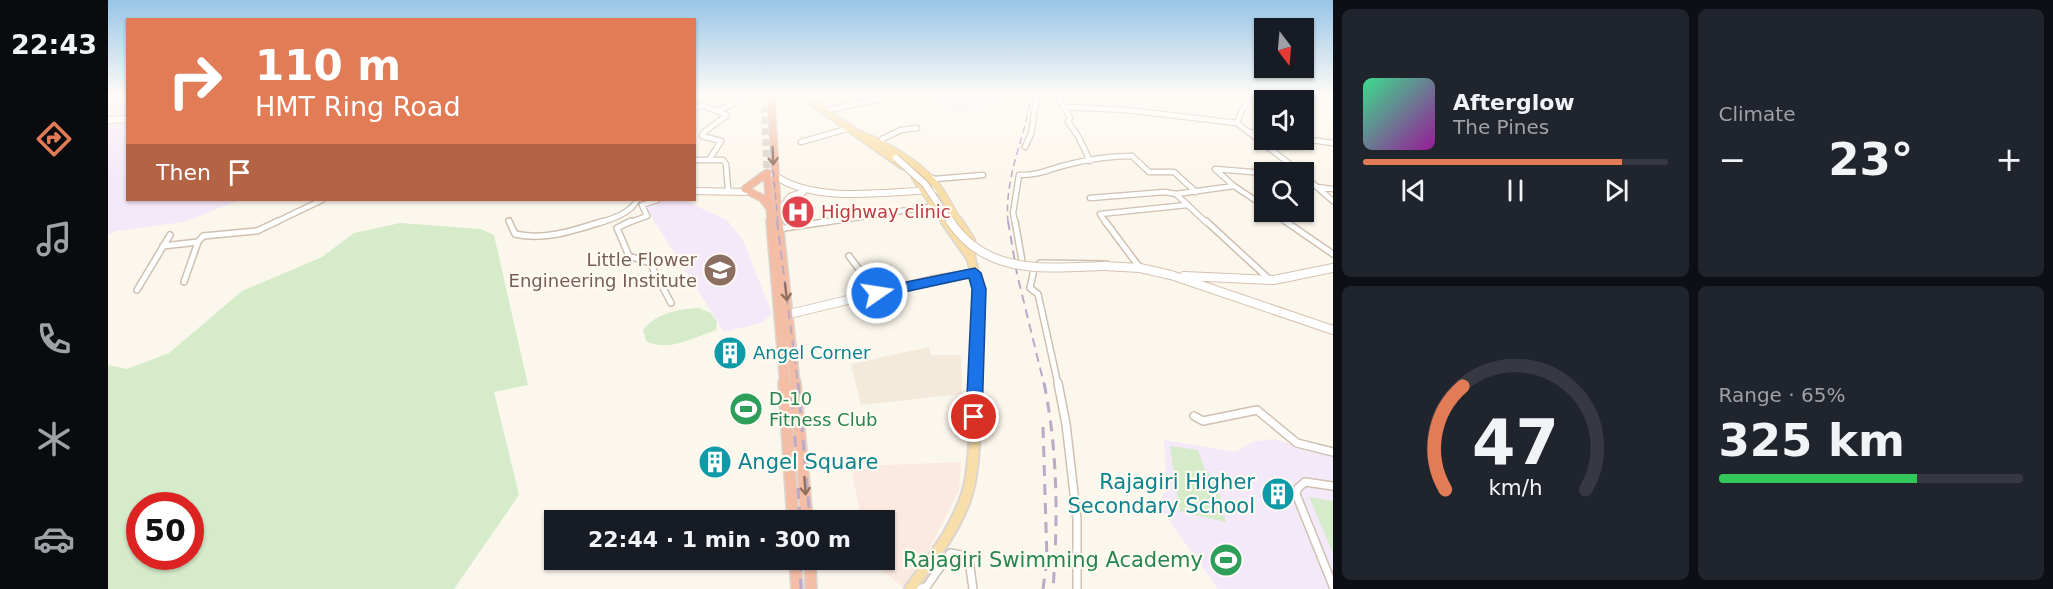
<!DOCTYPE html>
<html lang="en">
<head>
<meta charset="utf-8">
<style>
	body { margin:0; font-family:"DejaVu Sans",sans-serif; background:#20242c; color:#f1f3f6; height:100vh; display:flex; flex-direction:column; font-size:22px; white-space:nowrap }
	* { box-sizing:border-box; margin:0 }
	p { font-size:20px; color:#9ea1a6 }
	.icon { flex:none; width:33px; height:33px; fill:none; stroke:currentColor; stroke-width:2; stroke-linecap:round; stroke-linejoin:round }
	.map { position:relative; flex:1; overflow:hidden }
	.side { display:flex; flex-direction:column; gap:9px; padding:9px; background:#0d0f14; width:720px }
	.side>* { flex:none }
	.hud { position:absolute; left:18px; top:18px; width:570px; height:183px; border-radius:0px; box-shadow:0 2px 4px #0004; background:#e27c56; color:#fff; overflow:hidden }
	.needle { width:39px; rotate:164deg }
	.controls { position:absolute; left:1146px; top:18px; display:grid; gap:12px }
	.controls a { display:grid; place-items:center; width:60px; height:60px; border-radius:0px; background:#171b24; box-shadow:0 2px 4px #0004; font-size:30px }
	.speed { position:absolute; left:18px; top:492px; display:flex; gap:12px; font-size:30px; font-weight:700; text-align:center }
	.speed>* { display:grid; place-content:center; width:78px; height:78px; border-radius:50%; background:#171b24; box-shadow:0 2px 4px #0004; line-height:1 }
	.speed .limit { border:9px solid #d22; background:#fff; color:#111 }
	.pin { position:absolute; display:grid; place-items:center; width:51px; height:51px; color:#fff; margin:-26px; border:3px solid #fff; border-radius:50%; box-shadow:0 2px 6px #0007 }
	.me { position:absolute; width:66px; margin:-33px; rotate:77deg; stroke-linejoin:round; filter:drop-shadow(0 0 4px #0008) }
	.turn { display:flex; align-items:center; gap:21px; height:126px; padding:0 30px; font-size:27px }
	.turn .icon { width:78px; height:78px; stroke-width:2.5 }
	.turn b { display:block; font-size:42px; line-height:51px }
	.then { display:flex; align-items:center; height:57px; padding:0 30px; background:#0003; gap:12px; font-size:22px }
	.big { font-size:45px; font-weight:800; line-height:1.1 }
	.side .tile { flex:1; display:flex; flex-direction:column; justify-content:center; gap:9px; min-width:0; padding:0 21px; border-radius:9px; background:#20242c }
	.side .dial { align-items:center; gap:0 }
	.dial svg { height:156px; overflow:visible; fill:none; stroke:#363941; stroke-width:7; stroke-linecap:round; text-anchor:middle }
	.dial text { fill:#f1f3f6; stroke:none }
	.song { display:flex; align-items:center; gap:18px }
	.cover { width:72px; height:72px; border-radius:9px; background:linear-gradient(135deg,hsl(150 70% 55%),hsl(300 70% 35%)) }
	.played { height:6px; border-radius:3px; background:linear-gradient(90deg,#e27c56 85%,#363941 85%) }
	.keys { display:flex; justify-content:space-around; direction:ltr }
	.heat { display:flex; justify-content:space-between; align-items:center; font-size:33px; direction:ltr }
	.charge { height:9px; border-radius:4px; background:linear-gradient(90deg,#34c759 65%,#363941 0) }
	.side .tiles { flex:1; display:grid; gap:9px; grid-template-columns:repeat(2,1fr) }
	.trip { position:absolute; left:436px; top:510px; width:351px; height:60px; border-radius:0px; background:#171b24; box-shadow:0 2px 4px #0004; font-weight:800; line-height:60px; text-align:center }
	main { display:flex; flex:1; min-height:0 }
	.menu { display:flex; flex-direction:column; width:108px; justify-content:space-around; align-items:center; background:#090b0e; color:#9ea1a6 }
	.menu .icon { width:42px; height:42px }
	.menu .active { color:#e27c56 }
	.menu b { font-size:27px; color:#f1f3f6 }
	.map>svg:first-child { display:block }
</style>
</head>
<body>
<main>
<nav class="menu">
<b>22:43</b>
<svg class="icon active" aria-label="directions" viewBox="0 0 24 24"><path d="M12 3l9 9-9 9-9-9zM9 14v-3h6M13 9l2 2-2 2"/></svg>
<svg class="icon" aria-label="music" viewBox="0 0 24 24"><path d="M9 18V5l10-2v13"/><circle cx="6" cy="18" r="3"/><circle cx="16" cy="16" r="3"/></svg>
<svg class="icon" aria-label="phone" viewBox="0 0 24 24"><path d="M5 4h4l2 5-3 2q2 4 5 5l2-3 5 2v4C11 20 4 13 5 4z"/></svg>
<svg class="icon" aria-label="climate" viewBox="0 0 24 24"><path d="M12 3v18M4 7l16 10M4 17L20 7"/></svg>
<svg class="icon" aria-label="car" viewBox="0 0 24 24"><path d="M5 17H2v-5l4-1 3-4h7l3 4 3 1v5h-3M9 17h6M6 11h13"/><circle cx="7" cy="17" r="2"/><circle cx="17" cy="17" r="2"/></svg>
</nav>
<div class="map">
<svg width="1225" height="589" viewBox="0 0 1225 589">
	<rect width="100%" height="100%" fill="#fcf7ed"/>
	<path fill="#f4eadb" d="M821 347 823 355H853L854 394 753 405 743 364Z"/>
	<path fill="#fceae1" d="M853 462 851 490 801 589H797L770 567 765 560H777V520H754L744 475 751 466Z"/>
	<path fill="#f4e9f9" d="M19 95 20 200H132L76 222 8 231 0 235V97Z
		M824 95H876L891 101 850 113Z
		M533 200H575L619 220 635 240 664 314 653 323 616 332Z
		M1164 439 1225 456V589H1110L1050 505 1059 486 1056 440 1128 452 1144 442Z"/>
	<path fill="#d6ebca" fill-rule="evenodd" d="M292 223 373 229 386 235 420 385 386 392 411 495 346 589H0V365L19 369 61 353 134 291 214 257 246 233ZM32 506H82V556H32Z
		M591 308 603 313 609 322 608 330C587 337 559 353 538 341L535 330C548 313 571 309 591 308Z
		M1062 446 1090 450 1097 470 1108 479 1118 522 1072 512Z
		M1201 497 1225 501V553Z"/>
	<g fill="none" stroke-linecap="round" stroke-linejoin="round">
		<path stroke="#dbd1c6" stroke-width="7" stroke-dasharray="7 4" stroke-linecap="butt" d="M656 95 659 173"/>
		<g stroke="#cfc0b1" stroke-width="7">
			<path id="street-far2" d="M949 95 962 118 960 122 970 136 982 161
				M1145 95 1134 110 1129 123 1192 172
				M1193 95 1225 99
				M957 107 1019 110 1129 123
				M586 108 596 106 619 115 595 133 594 136 613 141 601 160
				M610 111 642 95
				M716 111 790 95
				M1140 132 1156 134
				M1196 139 1225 143
				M693 142 742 128
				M774 144V139L793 130 809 128
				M917 147 923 134 929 95
				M586 160H615L618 164 620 189
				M1196 176 1225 201
				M822 177 827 179 875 175
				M1126 186 1107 169 1156 173
				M1209 187 1225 189
				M982 198 1057 192 1068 194
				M1164 212 1180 223
				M166 223 214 200
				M491 223C504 219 523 213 529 200
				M520 223 539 216 534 205 549 200
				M713 223 827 206
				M907 223 905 213 911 175C934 175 940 169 962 164 982 159 1003 156 1024 156L1041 172H1066L1088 192
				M998 223 992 214 1079 205
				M1099 223 1068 194 1126 186 1156 206"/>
		</g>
		<g stroke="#cfc0b1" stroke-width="8">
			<path id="street-far1" d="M401 221 407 234C437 241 467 230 496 221
				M523 221 509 228 521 256 542 263 563 303
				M907 221 914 261
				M997 221 1032 268
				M1098 221 1161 279
				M1177 221 1225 254
				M670 229 723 221
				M55 246 90 242
				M741 256 769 293
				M76 282 90 242 95 236 149 231 170 221
				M29 290 62 235
				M950 384 930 294 922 288 926 269 932 263 998 264"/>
		</g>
		<g stroke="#cfc0b1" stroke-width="10">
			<path id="street" d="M950 383 958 424 969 519V589
				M1086 416 1095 421 1149 410 1189 443 1225 452
				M1225 486 1197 482 1190 488 1188 494 1225 586
				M812 589 819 586 842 553 853 555 861 560 865 589"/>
		</g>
		<g stroke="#d5c2b1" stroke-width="8">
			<path id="secondary-far1" d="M0 120 20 119
				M666 175C708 205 782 191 831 190
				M586 191 642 192
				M669 215 682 197 695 192"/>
		</g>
		<g stroke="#d5c2b1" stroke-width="10">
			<path id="secondary" d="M996 266 1032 268 1063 275 1225 330
				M1076 276 1166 280 1225 268
				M681 314 824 280 867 273"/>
		</g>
		<g stroke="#dcd5d1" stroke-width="9">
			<path id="primary-far2" d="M694 95 795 166
				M751 134C778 145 806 161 826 183 836 194 843 210 851 223
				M807 177 838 223"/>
		</g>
		<g stroke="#dcd5d1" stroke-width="11">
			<path id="primary-far1" d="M837 221 862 257
				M850 221 863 241V258L871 289 868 384"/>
		</g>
		<g stroke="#dcd5d1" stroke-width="14">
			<path id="primary" d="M802 589C824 559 848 529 859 494 868 464 867 414 868 383"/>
		</g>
		<g stroke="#dcd5d1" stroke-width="9">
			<path id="highway-far2" d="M663 95 670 223
				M659 173 663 223
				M637 189 659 173
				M642 192 654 198 661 207"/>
		</g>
		<g stroke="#dcd5d1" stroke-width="12">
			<path id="highway-far1" d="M663 221 677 384
				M670 221 687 384"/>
		</g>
		<g stroke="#dcd5d1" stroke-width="14">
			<path id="highway" d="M676 383 685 520
				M687 383 699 520
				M687 560 689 589
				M702 560 703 589"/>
		</g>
		<use href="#street-far2" stroke="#fff" stroke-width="4.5"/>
		<use href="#street-far1" stroke="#fff" stroke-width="5"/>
		<use href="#street" stroke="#fff" stroke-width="7"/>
		<use href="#secondary-far1" stroke="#fff" stroke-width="6"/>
		<use href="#secondary" stroke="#fff" stroke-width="8"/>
		<use href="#primary-far2" stroke="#f8dea8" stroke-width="7"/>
		<use href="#primary-far1" stroke="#f8dea8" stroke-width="8"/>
		<use href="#primary" stroke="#f8dea8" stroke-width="10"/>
		<use href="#highway-far2" stroke="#f4bea6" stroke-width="7"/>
		<use href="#highway-far1" stroke="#f4bea6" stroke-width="9"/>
		<use href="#highway" stroke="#f4bea6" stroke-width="11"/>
		<path stroke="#bba9c8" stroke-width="1.5" stroke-dasharray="7 4.5" stroke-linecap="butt" d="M663 147 670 223
			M900 223C896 174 917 141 923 95"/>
		<path stroke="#bba9c8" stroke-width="2" stroke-dasharray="9 6" stroke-linecap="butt" d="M669 221 690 384
			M900 221 909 274 936 384"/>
		<path stroke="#bba9c8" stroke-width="3" stroke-dasharray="11 8" stroke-linecap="butt" d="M690 383 702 520
			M936 383C950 451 950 520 945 589
			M684 398 688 455
			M935 427 939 560 935 589
			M690 488 692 520
			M692 560 693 589"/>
		<g stroke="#d5c2b1" stroke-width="8" stroke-linecap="butt">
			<path id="secondary-bridge-far1" d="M788 158 817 184 843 223"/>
		</g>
		<g stroke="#d5c2b1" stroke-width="10" stroke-linecap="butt">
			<path id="secondary-bridge" d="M842 221C878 276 938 268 996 266"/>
		</g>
		<use href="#secondary-bridge-far1" stroke="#fff" stroke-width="6"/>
		<use href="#secondary-bridge" stroke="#fff" stroke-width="8"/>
	</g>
	<defs><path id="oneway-shaft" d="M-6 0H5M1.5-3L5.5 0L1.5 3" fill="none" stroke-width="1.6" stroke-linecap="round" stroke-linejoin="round" transform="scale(1.5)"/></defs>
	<g stroke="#917260">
		<use href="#oneway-shaft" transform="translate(665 156) rotate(88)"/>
		<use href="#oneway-shaft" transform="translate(678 292) rotate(83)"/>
		<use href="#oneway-shaft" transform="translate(697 486) rotate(86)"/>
	</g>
	<linearGradient id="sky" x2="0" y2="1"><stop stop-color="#98c5e7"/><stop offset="0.53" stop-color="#fefbf7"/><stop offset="1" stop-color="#fefbf7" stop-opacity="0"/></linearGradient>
	<rect width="1225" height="178" fill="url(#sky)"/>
	<path fill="#1a73e8" stroke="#114b97" stroke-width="1.5" d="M867 268 873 273 878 289 874 417 872 422 866 424 861 422 858 417 864 289 861 278 769 298 762 293 769 288Z"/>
	<defs>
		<g id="hospital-disc" transform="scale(1.725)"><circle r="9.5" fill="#e0444e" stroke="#fffbf3"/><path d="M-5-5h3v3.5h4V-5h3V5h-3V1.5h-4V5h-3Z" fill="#fff"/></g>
		<g id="university-disc" transform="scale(1.725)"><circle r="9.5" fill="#8d6e63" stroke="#fffbf3"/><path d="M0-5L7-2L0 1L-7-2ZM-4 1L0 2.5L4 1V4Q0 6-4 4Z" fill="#fff"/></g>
		<g id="building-disc" transform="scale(1.725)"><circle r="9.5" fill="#0f9aa8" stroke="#fffbf3"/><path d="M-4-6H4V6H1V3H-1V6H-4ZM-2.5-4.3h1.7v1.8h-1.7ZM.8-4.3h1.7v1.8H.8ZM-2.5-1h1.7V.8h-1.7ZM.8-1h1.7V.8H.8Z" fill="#fff"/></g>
		<g id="stadium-disc" transform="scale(1.725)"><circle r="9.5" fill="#2e9e5b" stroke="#fffbf3"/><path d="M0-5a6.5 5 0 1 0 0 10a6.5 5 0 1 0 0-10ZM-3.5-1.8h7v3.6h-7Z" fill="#fff"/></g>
	</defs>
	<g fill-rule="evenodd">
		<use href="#hospital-disc" x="690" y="212"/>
		<use href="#university-disc" x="612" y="270"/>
		<use href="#building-disc" x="622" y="353"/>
		<use href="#stadium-disc" x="638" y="409"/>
		<use href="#building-disc" x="607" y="462"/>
		<use href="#building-disc" x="1170" y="494"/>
		<use href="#stadium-disc" x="1118" y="560"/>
	</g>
	<g text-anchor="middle" stroke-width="4.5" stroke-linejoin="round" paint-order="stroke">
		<g font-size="18" fill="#be3a42" stroke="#fffbf3" text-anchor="start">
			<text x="713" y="218">Highway clinic</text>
		</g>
		<g font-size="18" fill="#785e54" stroke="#fffbf3" text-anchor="end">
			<text x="589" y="266">Little Flower<tspan x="589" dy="21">Engineering Institute</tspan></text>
		</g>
		<g font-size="18" fill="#0d838f" stroke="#fffbf3" text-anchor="start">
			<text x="645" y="359">Angel Corner</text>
		</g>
		<g font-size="18" fill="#27864d" stroke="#fffbf3" text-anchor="start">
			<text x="661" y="405">D-10<tspan x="661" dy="21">Fitness Club</tspan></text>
		</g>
		<g font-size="21" fill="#0d838f" stroke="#fffbf3" text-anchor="start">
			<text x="630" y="469">Angel Square</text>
			<text x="1147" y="489" text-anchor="end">Rajagiri Higher<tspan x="1147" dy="24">Secondary School</tspan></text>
		</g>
		<g font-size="21" fill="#27864d" stroke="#fffbf3" text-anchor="end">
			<text x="1095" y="567">Rajagiri Swimming Academy</text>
		</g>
	</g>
</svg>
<div class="controls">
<a><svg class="needle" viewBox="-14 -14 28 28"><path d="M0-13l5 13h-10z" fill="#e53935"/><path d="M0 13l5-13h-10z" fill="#9ea1a6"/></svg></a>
<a><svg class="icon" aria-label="sound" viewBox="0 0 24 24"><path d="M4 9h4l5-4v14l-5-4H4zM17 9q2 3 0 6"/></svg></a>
<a><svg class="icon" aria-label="search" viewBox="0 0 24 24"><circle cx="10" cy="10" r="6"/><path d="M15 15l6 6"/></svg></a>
</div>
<div class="speed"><div class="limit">50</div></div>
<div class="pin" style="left:866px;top:417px;background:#d93025"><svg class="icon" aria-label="arrive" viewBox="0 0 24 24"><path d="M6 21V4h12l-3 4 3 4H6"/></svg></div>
<svg class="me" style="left:769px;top:293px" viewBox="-20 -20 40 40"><circle r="17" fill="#1a73e8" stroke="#fff" stroke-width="3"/><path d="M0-11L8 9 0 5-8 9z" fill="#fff"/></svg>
<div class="trip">22:44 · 1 min · 300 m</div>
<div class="hud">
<div class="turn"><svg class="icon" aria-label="right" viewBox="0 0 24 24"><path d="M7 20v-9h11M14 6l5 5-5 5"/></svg><div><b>110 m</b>HMT Ring Road</div></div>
<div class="then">Then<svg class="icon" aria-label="arrive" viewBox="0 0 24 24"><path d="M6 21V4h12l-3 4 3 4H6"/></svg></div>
</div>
</div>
<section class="side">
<div class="tiles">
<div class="tile">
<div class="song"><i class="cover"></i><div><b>Afterglow</b><p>The Pines</p></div></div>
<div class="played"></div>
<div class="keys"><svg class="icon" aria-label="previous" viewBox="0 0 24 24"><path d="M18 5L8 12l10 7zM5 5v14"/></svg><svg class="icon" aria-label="pause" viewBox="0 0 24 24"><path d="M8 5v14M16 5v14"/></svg><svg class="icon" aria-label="next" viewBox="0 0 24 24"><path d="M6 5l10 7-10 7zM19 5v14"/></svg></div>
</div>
<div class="tile"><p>Climate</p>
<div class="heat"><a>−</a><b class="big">23°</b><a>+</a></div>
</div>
<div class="tile dial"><svg viewBox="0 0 100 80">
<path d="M14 69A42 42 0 1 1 86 69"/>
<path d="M14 69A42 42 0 0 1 23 16" stroke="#e27c56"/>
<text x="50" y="56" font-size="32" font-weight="700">47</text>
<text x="50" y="72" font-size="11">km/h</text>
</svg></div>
<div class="tile"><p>Range · 65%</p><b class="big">325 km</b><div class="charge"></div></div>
</div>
</section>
</main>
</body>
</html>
